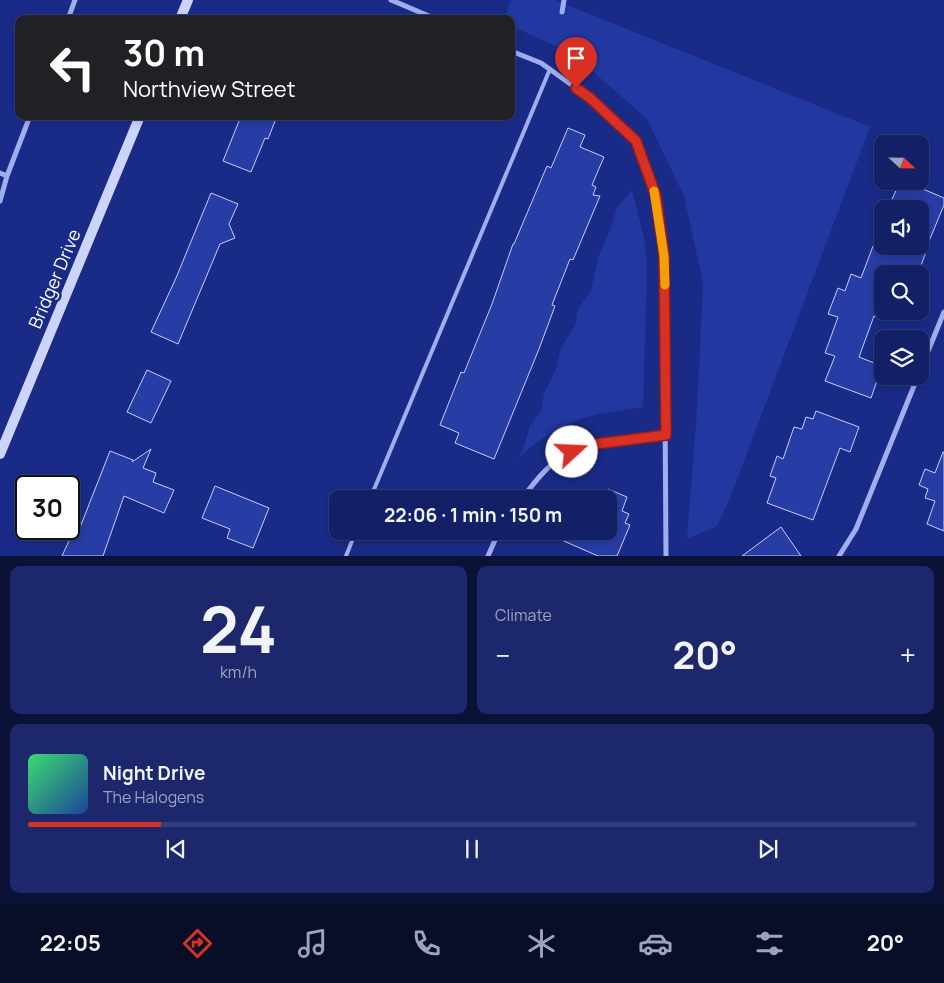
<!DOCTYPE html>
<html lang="en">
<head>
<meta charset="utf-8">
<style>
	body { margin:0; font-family:Manrope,sans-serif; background:#1c286b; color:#f1f3f6; height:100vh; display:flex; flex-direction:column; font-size:19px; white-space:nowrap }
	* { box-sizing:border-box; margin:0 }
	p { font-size:16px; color:#9da3bf }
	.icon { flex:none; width:28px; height:28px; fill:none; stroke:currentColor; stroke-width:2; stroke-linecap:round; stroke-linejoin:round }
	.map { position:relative; height:556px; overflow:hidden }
	.side { display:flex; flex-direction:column; gap:10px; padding:10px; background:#0a1238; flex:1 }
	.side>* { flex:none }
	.top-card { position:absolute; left:15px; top:15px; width:500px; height:105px; border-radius:10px; box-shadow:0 2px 8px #0003,0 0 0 1px #323e79; background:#202124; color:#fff; overflow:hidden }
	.needle { width:32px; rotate:112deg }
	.buttons { position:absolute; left:874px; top:135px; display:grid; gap:10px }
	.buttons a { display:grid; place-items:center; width:55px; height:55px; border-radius:10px; background:#132065; box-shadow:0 2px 8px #0003,0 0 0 1px #323e79; font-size:25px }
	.speed { position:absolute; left:15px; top:475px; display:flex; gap:10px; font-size:25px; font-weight:700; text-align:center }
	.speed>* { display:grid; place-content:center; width:65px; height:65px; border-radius:50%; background:#132065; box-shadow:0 2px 8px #0003,0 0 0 1px #323e79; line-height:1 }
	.speed .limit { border:2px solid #111; border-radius:8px; background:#fff; color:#111 }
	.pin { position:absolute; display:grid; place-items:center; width:42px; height:42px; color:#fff; margin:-51px -21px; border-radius:50% 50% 50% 0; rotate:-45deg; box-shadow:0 0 5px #0007 }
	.pin .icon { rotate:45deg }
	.me { position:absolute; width:55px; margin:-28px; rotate:70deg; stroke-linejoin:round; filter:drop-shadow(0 0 4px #0008) }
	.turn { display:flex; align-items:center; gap:18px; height:105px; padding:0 25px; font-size:22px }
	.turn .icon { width:65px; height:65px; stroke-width:2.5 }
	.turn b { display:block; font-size:35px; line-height:42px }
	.big { font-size:38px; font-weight:700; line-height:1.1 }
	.side .widget { flex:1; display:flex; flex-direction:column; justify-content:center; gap:8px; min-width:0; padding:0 18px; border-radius:10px; background:#1c286b }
	.side .dial { align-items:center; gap:0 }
	.dial b { font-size:65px; line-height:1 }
	.song { display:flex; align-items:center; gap:15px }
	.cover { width:60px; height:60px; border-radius:8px; background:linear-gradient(135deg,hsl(140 70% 55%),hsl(220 70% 35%)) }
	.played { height:5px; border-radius:2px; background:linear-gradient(90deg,#d93025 15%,#323e79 15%) }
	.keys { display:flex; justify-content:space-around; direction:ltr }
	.heat { display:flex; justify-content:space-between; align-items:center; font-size:28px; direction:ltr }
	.side .tiles { flex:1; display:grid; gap:10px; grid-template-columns:1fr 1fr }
	.widget:last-child { grid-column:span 2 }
	.trip { position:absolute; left:329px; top:490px; width:288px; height:50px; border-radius:10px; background:#132065; box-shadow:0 2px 8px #0003,0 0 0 1px #323e79; font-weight:700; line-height:50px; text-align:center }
	.dock { display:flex; height:80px; justify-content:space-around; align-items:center; background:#080d28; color:#9da3bf }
	.dock .icon { width:35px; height:35px }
	.dock .active { color:#d93025 }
	.dock b { font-size:22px; color:#f1f3f6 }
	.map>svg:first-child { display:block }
</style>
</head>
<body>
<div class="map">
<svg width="944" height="556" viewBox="0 0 944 556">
	<rect width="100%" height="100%" fill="#192b87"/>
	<path fill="#2238a0" d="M511 0H555L870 127 730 498 717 526 687 539 697 411 703 283 684 196 647 119 572 53 511 26V19H504Z
		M632 190 645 242 647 269 643 407C625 410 607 412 590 416 568 422 532 442 518 459L524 447 530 426 541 411 544 394 556 369 561 347 575 326 578 309 591 291 598 258 610 230 617 208Z"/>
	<path fill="#273da5" stroke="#c5cff9" d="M241 116H277L268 139 265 138 251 172 223 161Z
		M568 128 585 135 580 147 604 157 592 185 596 187 593 195 600 196 573 260 570 259 552 305 555 306 539 349 494 459 455 443 459 433 440 425 461 372 464 373 492 304 513 244H514L547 166 551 168Z
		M900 181H904L944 198V205L927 246H928L918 274H882V319L874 316 859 357 882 366 871 398 825 381 835 356 825 353 838 317 828 314 838 288 845 291 851 274 861 278 873 246H920V209H888Z
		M211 193 238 204 229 224 235 238 220 244 178 344 151 332 176 278Z
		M147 370 171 381 151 423 127 412Z
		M816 411 859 427 850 452 840 448 813 520 767 503 776 478 770 476 777 456 783 459 794 427 802 429 806 417 813 419Z
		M151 449 143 468 156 473 153 482 174 490 164 513 124 496 103 556H62L75 528 79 530 110 451 133 460 132 462Z
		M943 452H944V531L927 524 935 501 925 498 928 489 919 485 925 469 935 473Z
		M215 486 269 508 253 548 227 538 230 529 202 518Z
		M608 489 627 497 622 511 629 514 625 523 630 525 617 556H598L541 531H608Z
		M781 527 801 556H742Z"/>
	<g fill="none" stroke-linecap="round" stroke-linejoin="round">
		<path stroke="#a0aeed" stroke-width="4" d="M370 499 550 69
			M346 556 356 531"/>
		<path stroke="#a0aeed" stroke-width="5" d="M391 0 436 19
			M562 12 564 0
			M68 19 75 0
			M511 51 541 63 590 98 636 141 656 195 664 257 666 556
			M0 173 7 176
			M0 201 7 176 30 116
			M920 371 944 312
			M522 499C532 485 543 471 556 461 583 440 632 439 666 435
			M488 556 499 531
			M839 556 856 529 918 376"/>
		<path stroke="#cdd4f9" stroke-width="10" d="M180 19 188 0
			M0 454 140 116"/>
	</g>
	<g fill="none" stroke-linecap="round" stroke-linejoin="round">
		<g stroke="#8d1f18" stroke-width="12">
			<path id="route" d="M572 452 588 445 666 435 664 256 656 196 636 141 590 98 576 88"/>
		</g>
		<use href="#route" stroke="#d93025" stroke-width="9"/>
		<path stroke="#f59e0b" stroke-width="9" d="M654 191 664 256 665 285"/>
	</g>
	<g text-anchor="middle" stroke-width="5" stroke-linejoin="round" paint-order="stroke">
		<g font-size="18" fill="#fff" stroke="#192b87">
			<text transform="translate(55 279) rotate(-67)" y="6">Bridger Drive</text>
		</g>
	</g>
</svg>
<div class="buttons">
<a><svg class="needle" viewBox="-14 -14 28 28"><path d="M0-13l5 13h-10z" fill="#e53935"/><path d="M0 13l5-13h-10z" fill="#9da3bf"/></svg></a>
<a><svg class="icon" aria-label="sound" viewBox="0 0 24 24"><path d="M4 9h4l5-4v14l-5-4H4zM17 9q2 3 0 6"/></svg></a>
<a><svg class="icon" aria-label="search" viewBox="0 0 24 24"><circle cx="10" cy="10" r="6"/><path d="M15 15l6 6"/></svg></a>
<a><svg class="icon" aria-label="layers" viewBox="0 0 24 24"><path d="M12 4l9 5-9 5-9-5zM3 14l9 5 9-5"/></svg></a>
</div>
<div class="speed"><div class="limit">30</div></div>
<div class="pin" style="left:576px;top:88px;background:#d93025"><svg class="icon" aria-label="arrive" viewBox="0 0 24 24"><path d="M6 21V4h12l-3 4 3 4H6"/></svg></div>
<svg class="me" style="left:572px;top:452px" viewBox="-20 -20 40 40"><circle r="19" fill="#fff"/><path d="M0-13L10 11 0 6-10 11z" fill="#d93025"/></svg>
<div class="trip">22:06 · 1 min · 150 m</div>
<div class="top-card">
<div class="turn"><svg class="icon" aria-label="left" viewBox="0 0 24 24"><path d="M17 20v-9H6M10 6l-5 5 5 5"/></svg><div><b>30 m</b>Northview Street</div></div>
</div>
</div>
<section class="side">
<div class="tiles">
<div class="widget dial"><b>24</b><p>km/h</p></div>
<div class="widget"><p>Climate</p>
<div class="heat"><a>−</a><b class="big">20°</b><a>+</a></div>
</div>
<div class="widget">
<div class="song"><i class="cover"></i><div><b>Night Drive</b><p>The Halogens</p></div></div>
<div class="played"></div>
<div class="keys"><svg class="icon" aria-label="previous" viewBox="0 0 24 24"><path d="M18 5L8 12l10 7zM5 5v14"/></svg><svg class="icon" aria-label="pause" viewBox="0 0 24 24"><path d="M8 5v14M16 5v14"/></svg><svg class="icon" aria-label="next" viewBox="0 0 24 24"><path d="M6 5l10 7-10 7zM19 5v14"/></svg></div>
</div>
</div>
</section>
<nav class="dock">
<b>22:05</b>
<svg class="icon active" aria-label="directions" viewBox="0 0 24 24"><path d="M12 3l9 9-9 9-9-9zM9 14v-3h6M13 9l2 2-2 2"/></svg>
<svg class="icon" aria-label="music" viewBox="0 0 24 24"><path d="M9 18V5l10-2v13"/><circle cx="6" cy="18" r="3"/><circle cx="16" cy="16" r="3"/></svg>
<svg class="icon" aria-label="phone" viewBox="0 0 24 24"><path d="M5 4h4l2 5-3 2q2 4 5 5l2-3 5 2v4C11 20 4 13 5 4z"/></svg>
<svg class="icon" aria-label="climate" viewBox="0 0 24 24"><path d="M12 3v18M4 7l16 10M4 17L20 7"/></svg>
<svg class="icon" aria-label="car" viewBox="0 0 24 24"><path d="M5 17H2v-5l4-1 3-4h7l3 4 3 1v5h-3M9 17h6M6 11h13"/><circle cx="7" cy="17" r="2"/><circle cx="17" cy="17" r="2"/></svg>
<svg class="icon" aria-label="filters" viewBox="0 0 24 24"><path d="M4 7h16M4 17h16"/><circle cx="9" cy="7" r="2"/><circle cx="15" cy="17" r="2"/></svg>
<b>20°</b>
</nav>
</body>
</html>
